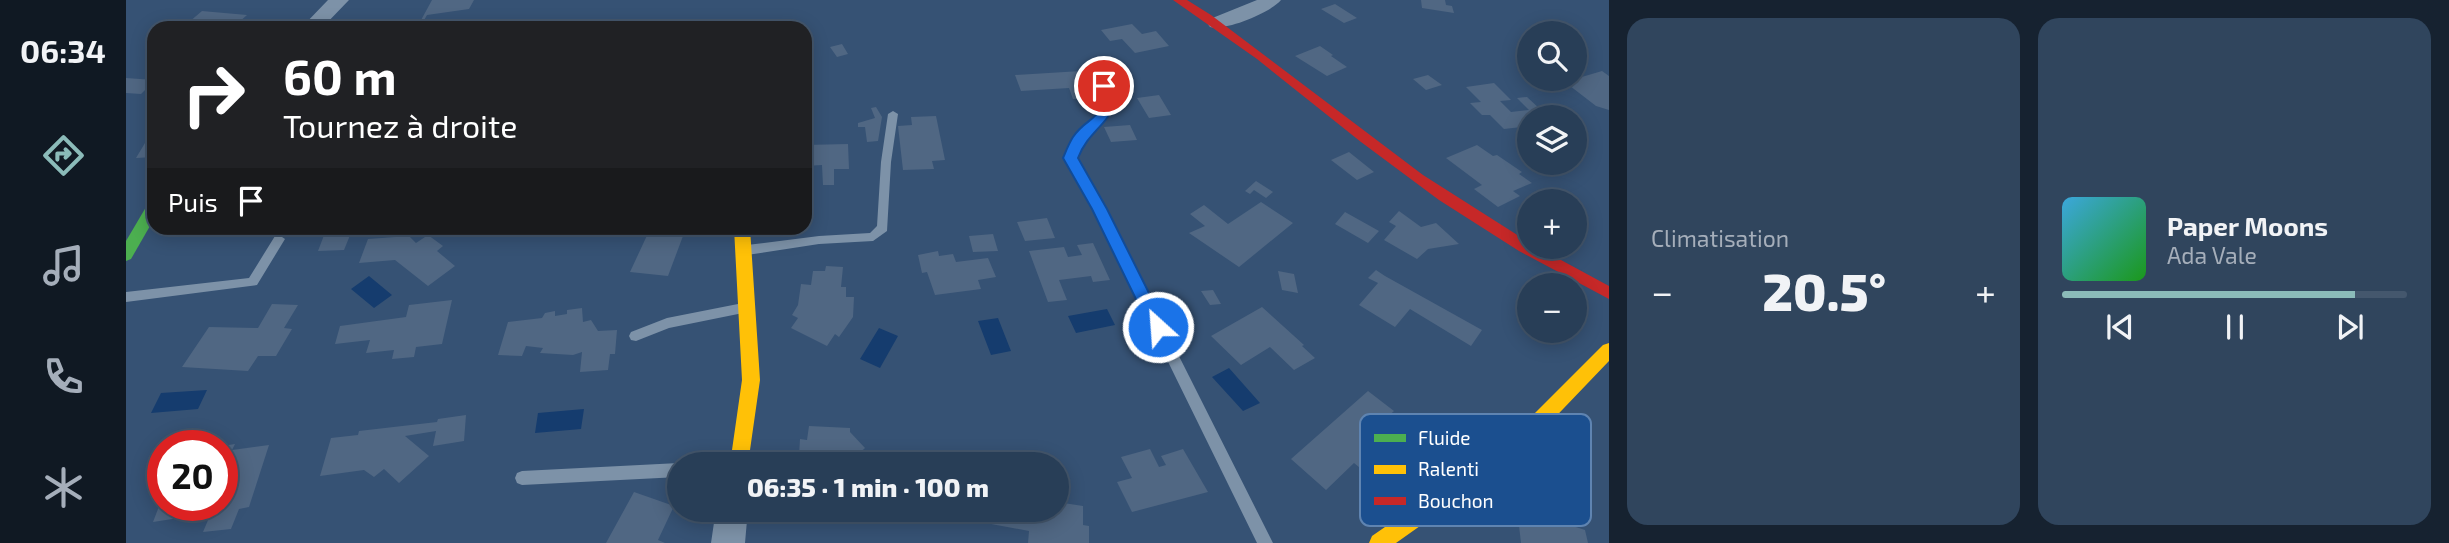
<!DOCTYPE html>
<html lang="fr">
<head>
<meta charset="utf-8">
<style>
	body { margin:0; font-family:"Exo 2",sans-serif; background:#30455d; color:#f1f3f6; height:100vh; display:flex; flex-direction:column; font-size:26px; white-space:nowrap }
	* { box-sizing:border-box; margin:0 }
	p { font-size:23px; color:#a5aeba }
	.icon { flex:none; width:38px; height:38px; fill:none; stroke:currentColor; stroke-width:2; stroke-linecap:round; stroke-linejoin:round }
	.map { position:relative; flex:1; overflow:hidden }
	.panel { display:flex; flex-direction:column; gap:18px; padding:18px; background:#162230; width:840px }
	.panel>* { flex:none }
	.guide { position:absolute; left:21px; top:21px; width:665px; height:214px; border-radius:21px; box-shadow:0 4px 18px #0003,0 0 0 2px #44576d; background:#202124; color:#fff; overflow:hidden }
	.tools { position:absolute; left:1391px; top:21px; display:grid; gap:14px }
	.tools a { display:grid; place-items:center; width:70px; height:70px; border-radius:50%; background:#283e57; box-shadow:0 4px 18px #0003,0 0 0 2px #44576d; font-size:35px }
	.speed { position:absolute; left:21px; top:430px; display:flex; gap:14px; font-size:35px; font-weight:700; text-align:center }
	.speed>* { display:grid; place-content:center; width:91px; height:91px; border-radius:50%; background:#283e57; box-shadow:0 4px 18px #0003,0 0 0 2px #44576d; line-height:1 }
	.speed .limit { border:10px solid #d22; background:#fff; color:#111 }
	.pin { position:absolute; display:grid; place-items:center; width:60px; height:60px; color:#fff; margin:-30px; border:4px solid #fff; border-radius:50%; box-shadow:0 2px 7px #0007 }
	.me { position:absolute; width:77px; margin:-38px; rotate:334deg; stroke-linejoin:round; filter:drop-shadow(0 0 5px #0008) }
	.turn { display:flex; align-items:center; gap:24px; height:147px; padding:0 21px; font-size:32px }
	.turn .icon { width:91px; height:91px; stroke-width:2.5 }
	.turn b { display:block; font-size:49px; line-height:60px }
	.then { display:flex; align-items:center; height:66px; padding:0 21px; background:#0003; gap:14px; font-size:26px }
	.big { font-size:52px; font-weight:800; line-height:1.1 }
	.panel .widget { flex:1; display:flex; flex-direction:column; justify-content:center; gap:10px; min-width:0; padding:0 24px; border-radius:21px; background:#30455d }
	.song { display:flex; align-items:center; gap:21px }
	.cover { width:84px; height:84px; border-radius:10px; background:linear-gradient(135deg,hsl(200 70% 55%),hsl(120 70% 35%)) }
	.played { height:7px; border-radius:4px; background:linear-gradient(90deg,#8bbbb9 85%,#44576d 85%) }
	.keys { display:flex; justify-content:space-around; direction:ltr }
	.heat { display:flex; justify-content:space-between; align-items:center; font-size:38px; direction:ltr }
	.panel .tiles { flex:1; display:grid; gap:18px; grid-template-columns:repeat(2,1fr) }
	.trip { position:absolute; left:541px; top:452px; width:402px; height:70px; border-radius:35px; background:#283e57; box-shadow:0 4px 18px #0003,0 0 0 2px #44576d; font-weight:800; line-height:70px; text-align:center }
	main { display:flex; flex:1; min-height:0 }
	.dock { display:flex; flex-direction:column; width:126px; justify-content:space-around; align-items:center; background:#101923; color:#a5aeba }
	.dock .icon { width:49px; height:49px }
	.dock .selected { color:#8bbbb9 }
	.dock b { font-size:32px; color:#f1f3f6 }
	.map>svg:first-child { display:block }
</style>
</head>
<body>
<main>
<nav class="dock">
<b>06:34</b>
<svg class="icon selected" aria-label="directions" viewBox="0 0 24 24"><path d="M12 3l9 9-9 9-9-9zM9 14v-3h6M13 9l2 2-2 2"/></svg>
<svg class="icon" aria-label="music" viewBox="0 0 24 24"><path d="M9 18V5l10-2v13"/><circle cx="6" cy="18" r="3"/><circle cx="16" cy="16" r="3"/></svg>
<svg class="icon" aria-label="phone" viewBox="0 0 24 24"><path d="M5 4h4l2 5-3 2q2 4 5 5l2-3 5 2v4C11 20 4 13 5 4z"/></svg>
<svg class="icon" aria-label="climate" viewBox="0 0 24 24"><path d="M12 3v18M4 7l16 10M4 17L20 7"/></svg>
</nav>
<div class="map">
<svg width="1483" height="543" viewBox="0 0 1483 543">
	<rect width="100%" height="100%" fill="#365274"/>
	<path fill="#153c6e" d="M243 276 266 295 248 308 225 289Z
		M981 309 989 325 950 333 942 316Z
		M872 318 885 351 865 355 852 321Z
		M753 328 772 336 754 368 734 359Z
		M1103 368 1134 403 1117 411 1086 377Z
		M81 390 72 409 25 413 35 393Z
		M458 409 455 429 409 433 412 413Z"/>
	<path fill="#506783" d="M306 0H348L343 9 301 15 297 22H294Z
		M1295 0H1319L1320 5 1326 6 1328 13 1296 8Z
		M1209 4 1231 18 1218 23 1195 9Z
		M76 11 87 12 121 15 112 23 103 22 97 28H56Z
		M1006 24 1016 34 1030 31 1043 46 1009 53 996 39 984 41 975 30Z
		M716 44 722 54 711 57 704 47Z
		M1194 46 1207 55 1205 56 1221 67 1201 76 1169 56Z
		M955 71 966 98 947 99 943 88 895 91 889 75Z
		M1476 71 1483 76V110L1470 106 1435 79H1449Z
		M1302 75 1316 85 1300 90 1287 79Z
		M0 78 28 80V81L15 94 0 93Z
		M1368 83 1385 100 1374 101 1385 112 1403 110 1391 98 1401 97 1415 110 1423 109 1432 117H1404V126L1378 129 1364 115H1356L1344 103 1355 102 1340 87Z
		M1033 95 1045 115 1023 118 1011 98Z
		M750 107 756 117 752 141 741 142 739 127H732V123L749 118 745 108Z
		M810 116 819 160 806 161 808 169 777 170 772 126 786 125 785 117Z
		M1004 125 1011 140 985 142 978 127Z
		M28 137V157L10 158 22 138Z
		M722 144 723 169H708V185H697L696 165 679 166V145Z
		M1351 145 1367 156 1371 155 1396 172 1393 174 1406 183 1387 191 1394 196 1372 207 1348 189 1356 185 1320 158Z
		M1223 152 1248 172 1231 180 1205 160Z
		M1130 181 1147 192 1140 198 1128 190 1124 194 1119 191Z
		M1135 202 1167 223 1113 267 1063 233 1079 226 1064 214 1078 205 1102 224Z
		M1273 211 1295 227 1310 223 1333 244 1302 249 1291 259 1258 240 1270 226 1263 222Z
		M1219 212 1253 231 1242 243 1209 224Z
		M921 218 929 238 899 241 891 222Z
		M227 228 218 250 192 251 200 230Z
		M538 228H560L542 276 504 272 524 229 537 230Z
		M867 234 872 251 847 252 843 236Z
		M302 235 317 246 311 251 329 266 302 286 269 260 233 263 242 239 283 236 290 243Z
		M967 243 984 280 967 282 965 276 933 280 941 300 922 302 903 251 938 247 942 257 956 255 951 245Z
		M812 251 813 256 827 254 830 262 862 258 870 277 852 280 855 289 809 295 801 272 796 273 792 255Z
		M700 266 717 267 715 287H720V297H728L727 317 713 337 709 334 701 346 665 328 672 318 666 315 672 305 675 284 685 285 687 271H699Z
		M1250 270 1259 276 1356 330 1345 346 1284 309 1269 327 1233 305 1252 283 1242 278Z
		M1152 271 1168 274 1172 293 1156 290Z
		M1087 290 1095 304 1084 305 1075 291Z
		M326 300 316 344 290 347 288 357 266 359 268 350 240 353 244 340 209 344 214 326 280 317 283 305Z
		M146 304 172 305 158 328 166 329 150 356H132L122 371 56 367 83 327 132 328Z
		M1136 307 1178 345 1176 346 1189 358 1168 370 1144 347 1115 365 1085 336Z
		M456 308 457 322 465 320 472 331 491 330 489 354H484L482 370 454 372 456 352 447 355 414 353 417 348 400 346 396 356 372 355 382 322 416 318 419 313 429 311V316L441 314V310Z
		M1242 391 1268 411 1246 431 1261 443 1247 456 1252 459 1239 472 1228 463 1200 490 1165 459Z
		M340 415 338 441 307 446 310 431 279 436 303 456 273 483 258 469 248 477 238 470 194 476 205 438 232 435 233 431 311 422 312 419Z
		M683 426 724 428V432L739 448 721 464H663L673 456 674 439 681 440Z
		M109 444 106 450 143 445 123 507 113 509 105 529 77 532 85 513 27 522 37 496V506H96V446Z
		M1024 449 1033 467 1040 465 1035 456 1057 449 1082 492 1006 512 991 482 1006 478 995 457Z
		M508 492 548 506 532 540 539 543H480Z
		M931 502 957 506V525L963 526V543H902L903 531 849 521 850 509H931Z
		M1391 508 1459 530 1462 543H1395Z"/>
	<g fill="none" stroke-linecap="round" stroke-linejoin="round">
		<path fill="#7d92a8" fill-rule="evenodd" d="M978 83 983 86C992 118 976 117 959 138 955 144 952 151 949 158L979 209 1147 543H1131L967 209 939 158 950 134 975 111 976 97 973 86Z
			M767 111 772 114 765 162 761 231 747 241 693 244 621 255 617 253 615 250 621 245 693 236 744 233 751 226 755 162 762 114Z
			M153 235 159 239 131 285 0 302V292L123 278 149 236Z
			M617 303 621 304 623 308 621 312 617 313 543 328 510 341 505 340 503 336 505 332 541 318Z
			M553 463V477L396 485 391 483 389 478 391 473 396 471Z"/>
		<path fill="#7d92a8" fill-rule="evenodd" d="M202 0H223L196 28H175Z
			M1131 0H1155C1144 13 1100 31 1084 27L1081 23 1084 19Z
			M590 509H622L619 543H585Z"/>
		<path fill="#4caf50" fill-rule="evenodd" d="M28 201V219L5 259 0 261V241L23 202Z"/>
		<path fill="#ffc107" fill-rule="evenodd" d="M608 228H624L634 380 622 464H604L616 380Z
			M1483 343V361L1390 458 1270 543H1243L1246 536 1376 446 1477 345Z"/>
		<path fill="#c62828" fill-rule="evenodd" d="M1047 0H1061L1085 15 1297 175 1404 243V247H1411L1483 286V299L1393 251 1313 200 1235 142 1131 59Z"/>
	</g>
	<path fill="#1a73e8" stroke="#114b97" stroke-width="2" d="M978 82 984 86 990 102C981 126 962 132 952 158L981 209 1040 327 1038 332H1026L966 209 937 158C940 151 943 143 947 137 962 114 983 121 971 86Z"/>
	<rect x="1234" y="414" width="231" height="112" rx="10" fill="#1b4f8f" stroke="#5f84b1" stroke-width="2"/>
	<rect x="1248" y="434" width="32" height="8" fill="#4caf50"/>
	<rect x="1248" y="465" width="32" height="9" fill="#ffc107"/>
	<rect x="1248" y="497" width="32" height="8" fill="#c62828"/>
	<g font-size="19" fill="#fff">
		<text x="1292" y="445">Fluide</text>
		<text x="1292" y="476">Ralenti</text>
		<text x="1292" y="508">Bouchon</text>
	</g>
</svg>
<div class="tools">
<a><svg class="icon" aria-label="search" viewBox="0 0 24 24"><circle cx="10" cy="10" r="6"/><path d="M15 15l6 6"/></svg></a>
<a><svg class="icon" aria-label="layers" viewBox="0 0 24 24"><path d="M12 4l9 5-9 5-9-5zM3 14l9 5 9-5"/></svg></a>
<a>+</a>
<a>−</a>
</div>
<div class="speed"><div class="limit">20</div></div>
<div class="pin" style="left:978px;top:86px;background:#d93025"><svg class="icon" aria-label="arrive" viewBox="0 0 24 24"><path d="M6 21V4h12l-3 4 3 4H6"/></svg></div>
<svg class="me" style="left:1032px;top:327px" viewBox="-20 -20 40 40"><circle r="17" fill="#1a73e8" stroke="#fff" stroke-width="3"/><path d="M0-11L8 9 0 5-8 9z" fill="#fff"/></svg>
<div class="trip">06:35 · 1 min · 100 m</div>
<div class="guide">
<div class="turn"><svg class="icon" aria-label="right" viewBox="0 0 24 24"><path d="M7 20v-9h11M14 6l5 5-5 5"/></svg><div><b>60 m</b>Tournez à droite</div></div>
<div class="then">Puis<svg class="icon" aria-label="arrive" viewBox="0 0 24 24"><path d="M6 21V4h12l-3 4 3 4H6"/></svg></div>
</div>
</div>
<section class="panel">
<div class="tiles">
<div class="widget"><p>Climatisation</p>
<div class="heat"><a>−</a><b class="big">20.5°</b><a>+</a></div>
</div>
<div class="widget">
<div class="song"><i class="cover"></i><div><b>Paper Moons</b><p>Ada Vale</p></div></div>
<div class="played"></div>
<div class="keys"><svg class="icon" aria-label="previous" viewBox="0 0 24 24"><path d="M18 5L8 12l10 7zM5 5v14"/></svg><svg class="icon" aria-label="pause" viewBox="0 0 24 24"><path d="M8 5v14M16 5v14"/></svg><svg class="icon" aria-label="next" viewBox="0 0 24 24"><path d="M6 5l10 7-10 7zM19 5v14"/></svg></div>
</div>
</div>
</section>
</main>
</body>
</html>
